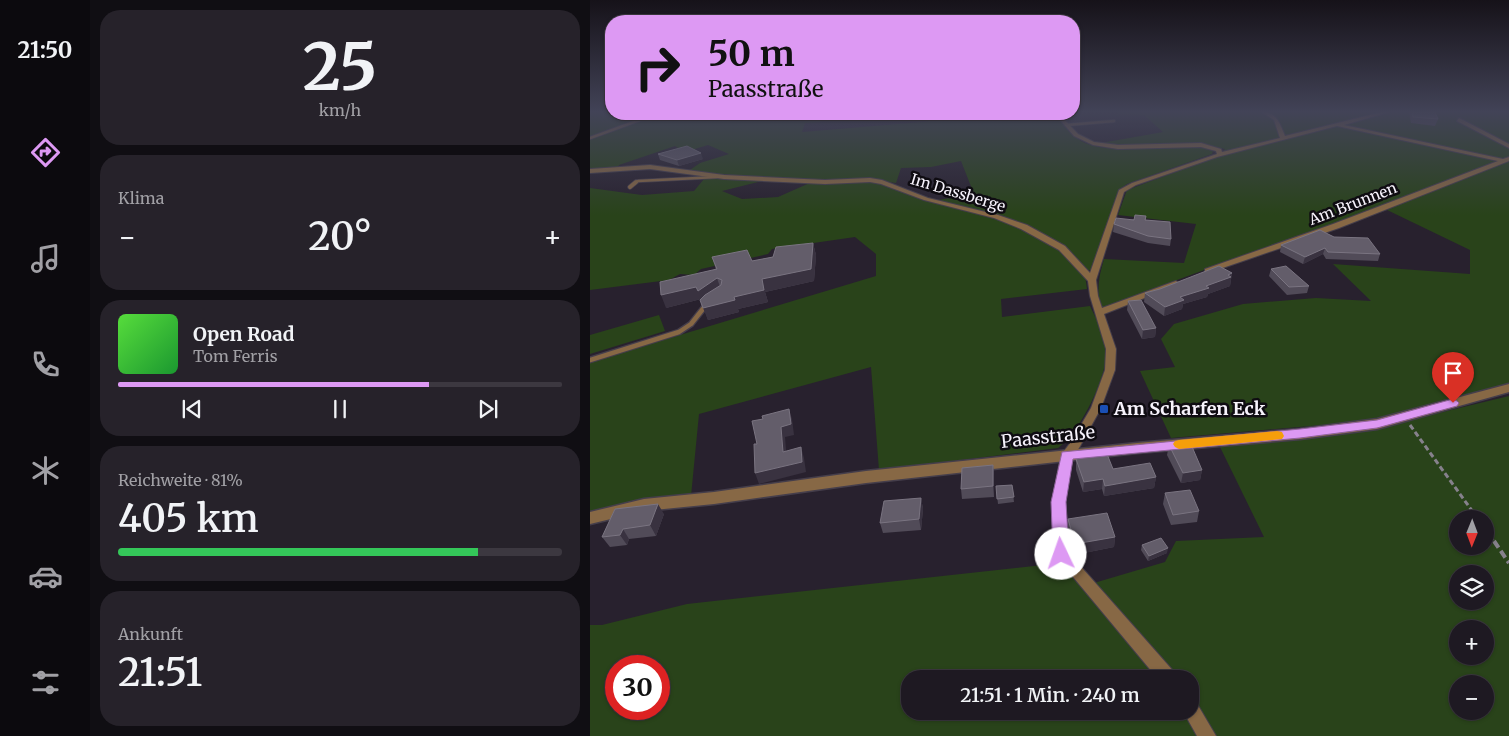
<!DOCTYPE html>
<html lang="de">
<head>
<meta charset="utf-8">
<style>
	body { margin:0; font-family:Merriweather,serif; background:#26222a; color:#f1f3f6; height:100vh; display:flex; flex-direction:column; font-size:19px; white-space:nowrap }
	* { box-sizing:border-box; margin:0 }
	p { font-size:16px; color:#a1a0a5 }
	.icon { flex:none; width:28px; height:28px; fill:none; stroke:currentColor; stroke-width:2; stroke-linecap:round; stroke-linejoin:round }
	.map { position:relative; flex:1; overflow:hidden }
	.panel { display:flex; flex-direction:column; gap:10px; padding:10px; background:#100e13; width:500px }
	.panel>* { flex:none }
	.banner { position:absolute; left:15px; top:15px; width:475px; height:105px; border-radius:20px; box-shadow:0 1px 4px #0004,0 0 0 1px #3c3840; background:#dd99f3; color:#111; overflow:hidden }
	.needle { width:32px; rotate:181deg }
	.tools { position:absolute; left:859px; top:510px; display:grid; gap:10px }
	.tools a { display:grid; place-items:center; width:45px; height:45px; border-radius:50%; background:#1e1922; box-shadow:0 1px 4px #0004,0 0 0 1px #3c3840; font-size:25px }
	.speed { position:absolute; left:15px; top:655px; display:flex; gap:10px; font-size:25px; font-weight:700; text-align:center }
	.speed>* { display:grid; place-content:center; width:65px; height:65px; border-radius:50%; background:#1e1922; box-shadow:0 1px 4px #0004,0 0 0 1px #3c3840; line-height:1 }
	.speed .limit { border:8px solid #d22; background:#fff; color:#111 }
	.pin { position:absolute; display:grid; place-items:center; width:42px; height:42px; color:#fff; margin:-51px -21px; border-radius:50% 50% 50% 0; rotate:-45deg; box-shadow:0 0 5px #0007 }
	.pin .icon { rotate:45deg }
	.me { position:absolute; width:55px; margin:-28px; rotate:357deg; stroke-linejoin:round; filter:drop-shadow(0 0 4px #0008) }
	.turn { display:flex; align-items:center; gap:18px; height:105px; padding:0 20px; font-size:22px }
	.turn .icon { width:65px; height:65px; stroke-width:2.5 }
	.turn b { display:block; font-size:35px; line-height:42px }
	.big { font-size:38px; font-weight:600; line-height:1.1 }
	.panel .tile { flex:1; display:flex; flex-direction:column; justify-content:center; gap:8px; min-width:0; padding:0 18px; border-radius:20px; background:#26222a }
	.panel .dial { align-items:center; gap:0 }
	.dial b { font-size:65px; line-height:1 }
	.song { display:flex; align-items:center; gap:15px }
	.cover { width:60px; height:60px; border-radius:8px; background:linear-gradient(135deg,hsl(110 70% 55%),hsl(130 70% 35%)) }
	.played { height:5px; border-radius:2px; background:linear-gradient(90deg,#dd99f3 70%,#3c3840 70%) }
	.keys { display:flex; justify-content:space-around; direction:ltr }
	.heat { display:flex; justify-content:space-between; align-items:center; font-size:28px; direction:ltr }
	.charge { height:8px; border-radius:4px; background:linear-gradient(90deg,#34c759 81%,#3c3840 0) }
	.trip { position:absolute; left:311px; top:670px; width:298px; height:50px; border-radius:20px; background:#1e1922; box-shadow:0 1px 4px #0004,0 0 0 1px #3c3840; font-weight:600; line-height:50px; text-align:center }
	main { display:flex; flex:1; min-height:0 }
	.tabs { display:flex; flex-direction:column; width:90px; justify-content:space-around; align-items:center; background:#0c0a0e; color:#a1a0a5 }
	.tabs .icon { width:35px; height:35px }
	.tabs .current { color:#dd99f3 }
	.tabs b { font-size:22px; color:#f1f3f6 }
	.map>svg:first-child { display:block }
</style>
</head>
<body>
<main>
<nav class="tabs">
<b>21:50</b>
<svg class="icon current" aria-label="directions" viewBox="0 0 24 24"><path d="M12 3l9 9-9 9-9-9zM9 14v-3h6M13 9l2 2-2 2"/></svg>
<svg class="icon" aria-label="music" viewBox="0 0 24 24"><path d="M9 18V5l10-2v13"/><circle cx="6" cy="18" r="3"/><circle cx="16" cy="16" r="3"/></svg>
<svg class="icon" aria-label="phone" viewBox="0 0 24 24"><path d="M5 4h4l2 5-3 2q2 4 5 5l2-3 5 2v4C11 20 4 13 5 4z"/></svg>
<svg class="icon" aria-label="climate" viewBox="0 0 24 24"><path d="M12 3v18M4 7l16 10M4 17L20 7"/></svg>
<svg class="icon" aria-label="car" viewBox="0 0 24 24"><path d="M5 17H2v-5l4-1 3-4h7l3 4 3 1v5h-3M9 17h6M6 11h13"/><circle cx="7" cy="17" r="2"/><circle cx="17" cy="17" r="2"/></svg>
<svg class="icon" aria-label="filters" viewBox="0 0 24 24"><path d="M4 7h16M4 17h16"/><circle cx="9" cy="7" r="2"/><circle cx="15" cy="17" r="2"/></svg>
</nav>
<section class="panel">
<div class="tile dial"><b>25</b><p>km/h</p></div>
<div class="tile"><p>Klima</p>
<div class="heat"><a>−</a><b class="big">20°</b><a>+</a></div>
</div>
<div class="tile">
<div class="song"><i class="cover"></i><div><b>Open Road</b><p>Tom Ferris</p></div></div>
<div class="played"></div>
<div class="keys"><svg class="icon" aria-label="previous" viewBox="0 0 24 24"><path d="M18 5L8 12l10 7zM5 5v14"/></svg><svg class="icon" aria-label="pause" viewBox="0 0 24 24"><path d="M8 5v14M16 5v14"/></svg><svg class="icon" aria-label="next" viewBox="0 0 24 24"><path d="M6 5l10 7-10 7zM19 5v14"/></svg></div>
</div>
<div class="tile"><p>Reichweite · 81%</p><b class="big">405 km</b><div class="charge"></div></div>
<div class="tile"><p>Ankunft</p><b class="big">21:51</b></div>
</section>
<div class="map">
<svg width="919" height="736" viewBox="0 0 919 736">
	<rect width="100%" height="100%" fill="#28212e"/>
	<path fill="#29431a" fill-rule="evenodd" d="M0 112H21V114H224L231 122 215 123 212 132 332 122 384 114H464C472 124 480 134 491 141 514 154 563 147 590 147 601 146 614 145 623 151L622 154 537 184 530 189 501 270H497L487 259 408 216 348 200 384 194 371 161 341 167 311 168 306 183 286 180H218L97 172 110 163 139 154 118 145 95 152 85 146 29 165 28 167 0 170Z
		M526 112H919V383L779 421 581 438 550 371 585 367 571 339 584 324 653 304 726 298 781 301 743 264 880 274V250L795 209 644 259 511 308C506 290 509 276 514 259L594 263 606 224 528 215 537 190 631 155 635 149 613 144 529 145 511 143 573 132 554 115 530 114Z
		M131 178 180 179 132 191 152 199 188 197 222 182 289 183 404 217 431 227 471 249 495 275 497 289 411 299 412 317 500 306C506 319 514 332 516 346 521 371 489 435 468 448L289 470 281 367 109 414 101 496 44 502 0 512V362L286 276V254L265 237 182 249 178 254 111 269 104 275 90 274 79 280 0 290V188L52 195 104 191 114 179Z
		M69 315 75 331 0 354V335Z
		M919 396V736H625L600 697V679H589L504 583 575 562 586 541 674 537 630 447 732 436 795 426ZM868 519H895V546H868ZM868 574H895V601H868ZM868 629H895V656H868ZM868 684H895V711H868Z
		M471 563 573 679H320V711H595L608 736H0V625H12L97 604ZM26 666H69V709H26Z"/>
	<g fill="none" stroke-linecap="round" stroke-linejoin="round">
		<g stroke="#453e4b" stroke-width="4">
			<path id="service-far2" d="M279 118 336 119 379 114
				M476 125 524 121
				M0 138 66 114
				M45 183 48 181 127 177"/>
		</g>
		<g stroke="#453e4b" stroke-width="5.5">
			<path id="service-far1" d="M40 187 46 182"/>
		</g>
		<g stroke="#453e4b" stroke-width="7">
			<path id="service" d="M0 360 89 332 101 324 116 305"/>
		</g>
		<g stroke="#453e4b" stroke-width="2">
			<path id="minor" d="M672 112C687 112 690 124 695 136L792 112H799L754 125 913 159 919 157V161L749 228 618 273H615V269L743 224 908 161 747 126 627 157 546 185 534 192 506 280 508 296 512 308 583 282 586 281 590 284 514 314 526 349 525 370 511 408 489 448 483 456 474 502 478 552 585 673 587 679H568L464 554 462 502 471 455 481 442 501 408 515 370 516 349 500 296 498 281 469 250 431 229 404 218 334 200 291 184 280 182 235 184 134 179 60 169 0 173V169L60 165 134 175 235 180 280 178 292 180 338 198 408 215 437 225 475 246 500 273 529 190 542 183 627 154 626 151 611 147 528 149 503 145 484 136 465 114H469L488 134 504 142 528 145 611 143 631 149 632 152 690 138 684 120Z
				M869 118 919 144V148L867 121Z
				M600 700 606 702 626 736H607L593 711H600Z"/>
		</g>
		<g stroke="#453e4b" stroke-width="3">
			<path id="tertiary" d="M919 384V392L787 429 710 439 547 453 276 483 124 504 54 511 0 524V512L54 499 124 492 276 471 547 443 710 429 787 419Z"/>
		</g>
		<path stroke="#86818c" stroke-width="3" stroke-dasharray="5.5 3" stroke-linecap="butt" d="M820 425 888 519
			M895 529 905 543"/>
		<path stroke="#86818c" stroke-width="4" stroke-dasharray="8 4" stroke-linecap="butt" d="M904 541 919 563"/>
		<use href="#service-far2" stroke="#876845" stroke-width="2.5"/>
		<use href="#service-far1" stroke="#876845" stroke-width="4"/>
		<use href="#service" stroke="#876845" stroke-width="4.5"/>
		<use href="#minor" fill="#876845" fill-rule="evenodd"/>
		<use href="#tertiary" fill="#876845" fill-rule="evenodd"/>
	</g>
	<path fill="#514b58" d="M819 112H845L848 119 845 126 821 123Z
		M68 154 113 159 89 166 70 160Z
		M556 216V220L581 239 580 246 558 243 523 232 524 224Z
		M744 237 790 254 788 261 736 259 733 254 713 264 690 252 691 245Z
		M223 243 226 255 224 281 175 292 178 302 148 309 149 312 118 320 111 299 76 308 126 270 122 257 162 261 183 257Z
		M681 269 719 286 717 293 697 295 679 276Z
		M642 273 640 286 618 294 617 297 593 304 592 309 574 316 554 302 555 293Z
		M538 301 566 328 565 337 552 339 537 310Z
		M579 445 612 470 610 480 591 483 577 455Z
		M486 459 523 469 566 477 564 488 514 496 512 489 493 492 486 470Z
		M403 465 404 476V497L372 499 371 489Z
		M422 485 424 502 408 504 406 486Z
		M575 493 609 511 607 522 581 525 573 504Z
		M331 498 333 509 331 530 293 533 290 523Z
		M25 509 74 514 66 536 39 539 37 545 20 547 12 537Z
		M478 519 525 537 524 547 484 555 478 529Z
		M552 545 577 553 558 561 551 550Z"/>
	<path fill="#393240" d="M111 153 113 159 89 166 87 160Z
		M223 243 226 255 224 281 175 292 178 302 148 309 149 312 118 320 113 308 144 297 172 279Z
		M735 248 733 254 713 264 715 257Z
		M642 273 640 286 618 294 617 297 593 304 592 309 574 316 575 307 590 297 616 286Z
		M127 278 131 290 111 299 76 308 71 295 106 287Z
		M566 328 565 337 552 339 553 330Z
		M199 409 202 419 204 435 195 437 197 462 193 452 191 427Z
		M211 447 214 458 216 472 169 484 165 473Z
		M403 465 404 476V497L403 486Z
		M612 470 610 480 591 483 593 473Z
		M566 477 564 488 514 496 515 486Z
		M513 479 512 489 493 492 494 482Z
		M331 498 333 509 331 530 329 519Z
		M68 504 74 514 66 536 60 525Z
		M33 529 39 539 37 545 30 535Z
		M525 537 524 547 484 555 485 544Z
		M578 548 577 553 558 561 559 556Z"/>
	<path fill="#635d6a" stroke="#7a7481" d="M822 112H845L848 119 823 117Z
		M97 146 111 153 87 160 68 154Z
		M545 215 556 216 555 220 580 222 581 239 558 236 524 224 526 218 544 220Z
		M730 230 744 237 778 238 790 254 738 252 735 248 715 257 691 245Z
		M223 243 221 269 172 279 174 290 144 297 145 300 113 308 110 300 115 295 131 285 132 280 127 278 108 291 106 287 71 295 70 282 127 269 122 257 157 250 162 261 183 257 186 247Z
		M629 266 642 273 638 275 641 277 616 286 619 288 590 297 594 300 575 307 555 293 570 289Z
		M696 266 719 286 699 287 681 269Z
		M551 300 566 328 553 330 538 301Z
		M199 409 201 424 191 427 193 452 211 447 212 462 165 473 164 444H167L162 421 173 419 172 416Z
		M600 442 612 470 593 473 579 445Z
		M517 454 523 469 560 463 566 477 515 486 513 479 494 482 486 459Z
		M403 465V486L371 489 372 468Z
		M422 485 424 497 407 499 406 486Z
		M600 490 609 511 583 515 575 493Z
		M331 498 329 519 290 523 294 501Z
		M68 504 60 525 33 529 30 535 12 537 25 509Z
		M517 513 525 537 485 544 478 519Z
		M571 538 578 548 559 556 552 545Z"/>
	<linearGradient id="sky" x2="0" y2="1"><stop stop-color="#161219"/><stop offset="0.52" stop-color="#424357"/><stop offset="1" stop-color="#424357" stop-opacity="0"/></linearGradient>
	<rect width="919" height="215" fill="url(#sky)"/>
	<path fill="#dd99f3" stroke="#90639e" d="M863 399 867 401 869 403 867 406 787 428 710 438 483 459 476 502 479 554 477 559 471 561 465 559 463 554 461 502 472 452 710 429 787 420Z"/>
	<path fill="#f59e0b" d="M687 431 692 432 694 436 692 439 589 449 585 447 583 444 585 441 589 440Z"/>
	<rect fill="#1a4fb4" stroke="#0f0c12" stroke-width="2" x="509" y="404" width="10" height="10" rx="2.5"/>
	<g text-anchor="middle" stroke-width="5" stroke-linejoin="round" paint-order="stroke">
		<g font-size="15" fill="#f7f3fc" stroke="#0f0c12">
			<text transform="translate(368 193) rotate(17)" y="5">Im Dassberge</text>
			<text transform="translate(763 204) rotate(-21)" y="5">Am Brunnen</text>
		</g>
		<g font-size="18" font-weight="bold" fill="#f7f3fc" stroke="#0f0c12" text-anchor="start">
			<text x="524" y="415">Am Scharfen Eck</text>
		</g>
		<g font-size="18" fill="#f7f3fc" stroke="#0f0c12">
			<text transform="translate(458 437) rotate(-6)" y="6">Paasstraße</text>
		</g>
	</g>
</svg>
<div class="tools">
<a><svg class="needle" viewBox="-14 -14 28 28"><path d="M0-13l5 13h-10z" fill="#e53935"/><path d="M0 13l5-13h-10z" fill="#a1a0a5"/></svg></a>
<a><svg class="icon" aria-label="layers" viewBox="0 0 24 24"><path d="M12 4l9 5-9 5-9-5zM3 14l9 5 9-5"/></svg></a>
<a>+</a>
<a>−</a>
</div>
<div class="speed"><div class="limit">30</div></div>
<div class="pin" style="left:863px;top:403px;background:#d93025"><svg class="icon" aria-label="arrive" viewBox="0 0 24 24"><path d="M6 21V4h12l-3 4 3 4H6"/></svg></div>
<svg class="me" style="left:471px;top:554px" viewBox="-20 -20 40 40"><circle r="19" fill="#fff"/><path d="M0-13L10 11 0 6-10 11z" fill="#dd99f3"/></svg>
<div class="trip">21:51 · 1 Min. · 240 m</div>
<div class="banner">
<div class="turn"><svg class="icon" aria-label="right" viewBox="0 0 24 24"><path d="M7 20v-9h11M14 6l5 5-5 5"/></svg><div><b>50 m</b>Paasstraße</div></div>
</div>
</div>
</main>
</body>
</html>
